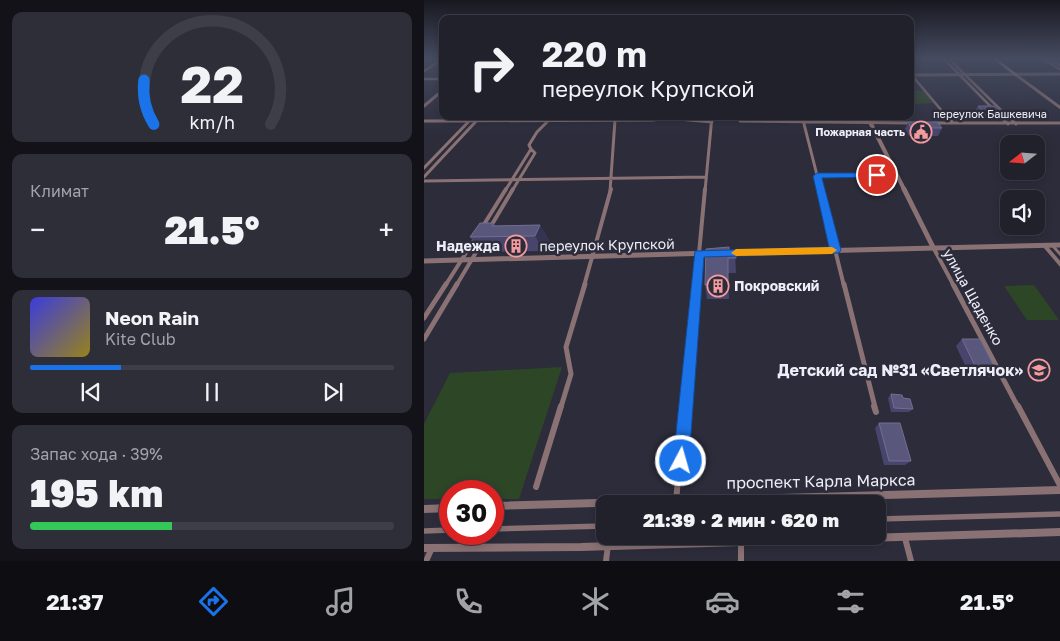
<!DOCTYPE html>
<html lang="ru">
<head>
<meta charset="utf-8">
<style>
	body { margin:0; font-family:"Golos Text",sans-serif; background:#2d2e38; color:#f1f3f6; height:100vh; display:flex; flex-direction:column; font-size:19px; white-space:nowrap }
	* { box-sizing:border-box; margin:0 }
	p { font-size:16px; color:#a2a3a9 }
	.icon { flex:none; width:28px; height:28px; fill:none; stroke:currentColor; stroke-width:2; stroke-linecap:round; stroke-linejoin:round }
	.map { position:relative; flex:1; overflow:hidden }
	.drawer { display:flex; flex-direction:column; gap:12px; padding:12px; background:#121218; width:424px }
	.drawer>* { flex:none }
	.hud { position:absolute; left:15px; top:15px; width:475px; height:105px; border-radius:10px; box-shadow:0 2px 8px #0003,0 0 0 1px #3e3e48; background:#21212c; color:#f1f3f6; overflow:hidden }
	.needle { width:32px; rotate:253deg }
	.fabs { position:absolute; left:576px; top:135px; display:grid; gap:10px }
	.fabs a { display:grid; place-items:center; width:45px; height:45px; border-radius:10px; background:#21212c; box-shadow:0 2px 8px #0003,0 0 0 1px #3e3e48; font-size:25px }
	.speed { position:absolute; left:15px; top:480px; display:flex; gap:10px; font-size:25px; font-weight:700; text-align:center }
	.speed>* { display:grid; place-content:center; width:65px; height:65px; border-radius:50%; background:#21212c; box-shadow:0 2px 8px #0003,0 0 0 1px #3e3e48; line-height:1 }
	.speed .limit { border:8px solid #d22; background:#fff; color:#111 }
	.pin { position:absolute; display:grid; place-items:center; width:42px; height:42px; color:#fff; margin:-21px; border:2px solid #fff; border-radius:50%; box-shadow:0 1px 5px #0007 }
	.me { position:absolute; width:55px; margin:-28px; rotate:6deg; stroke-linejoin:round; filter:drop-shadow(0 0 4px #0008) }
	.turn { display:flex; align-items:center; gap:18px; height:105px; padding:0 20px; font-size:22px }
	.turn .icon { width:65px; height:65px; stroke-width:2.5 }
	.turn b { display:block; font-size:35px; line-height:42px }
	.big { font-size:38px; font-weight:800; line-height:1.1 }
	.drawer .card { flex:1; display:flex; flex-direction:column; justify-content:center; gap:8px; min-width:0; padding:0 18px; border-radius:10px; background:#2d2e38 }
	.drawer .dial { align-items:center; gap:0 }
	.dial svg { height:130px; overflow:visible; fill:none; stroke:#3e3e48; stroke-width:7; stroke-linecap:round; text-anchor:middle }
	.dial text { fill:#f1f3f6; stroke:none }
	.song { display:flex; align-items:center; gap:15px }
	.cover { width:60px; height:60px; border-radius:8px; background:linear-gradient(135deg,hsl(240 70% 55%),hsl(50 70% 35%)) }
	.played { height:5px; border-radius:2px; background:linear-gradient(90deg,#1a73e8 25%,#3e3e48 25%) }
	.keys { display:flex; justify-content:space-around; direction:ltr }
	.heat { display:flex; justify-content:space-between; align-items:center; font-size:28px; direction:ltr }
	.charge { height:8px; border-radius:4px; background:linear-gradient(90deg,#34c759 39%,#3e3e48 0) }
	.trip { position:absolute; left:172px; top:495px; width:290px; height:50px; border-radius:10px; background:#21212c; box-shadow:0 2px 8px #0003,0 0 0 1px #3e3e48; font-weight:800; line-height:50px; text-align:center }
	.tabs { display:flex; height:80px; justify-content:space-around; align-items:center; background:#0d0d12; color:#a2a3a9 }
	.tabs .icon { width:35px; height:35px }
	.tabs .on { color:#1a73e8 }
	.tabs b { font-size:22px; color:#f1f3f6 }
	main { display:flex; flex:1; min-height:0 }
	.map>svg:first-child { display:block }
</style>
</head>
<body>
<main>
<section class="drawer">
<div class="card dial"><svg viewBox="0 0 100 80">
<path d="M14 69A42 42 0 1 1 86 69"/>
<path d="M14 69A42 42 0 0 1 8 42" stroke="#1a73e8"/>
<text x="50" y="56" font-size="32" font-weight="700">22</text>
<text x="50" y="72" font-size="11">km/h</text>
</svg></div>
<div class="card"><p>Климат</p>
<div class="heat"><a>−</a><b class="big">21.5°</b><a>+</a></div>
</div>
<div class="card">
<div class="song"><i class="cover"></i><div><b>Neon Rain</b><p>Kite Club</p></div></div>
<div class="played"></div>
<div class="keys"><svg class="icon" aria-label="previous" viewBox="0 0 24 24"><path d="M18 5L8 12l10 7zM5 5v14"/></svg><svg class="icon" aria-label="pause" viewBox="0 0 24 24"><path d="M8 5v14M16 5v14"/></svg><svg class="icon" aria-label="next" viewBox="0 0 24 24"><path d="M6 5l10 7-10 7zM19 5v14"/></svg></div>
</div>
<div class="card"><p>Запас хода · 39%</p><b class="big">195 km</b><div class="charge"></div></div>
</section>
<div class="map">
<svg width="637" height="561" viewBox="0 0 637 561">
	<rect width="100%" height="100%" fill="#2c2c3b"/>
	<path fill="#2d4626" d="M486 91H500L510 103 486 104Z
		M610 285 635 320H603L580 286Z
		M138 367 95 499H69V491H26V499H0V424L26 373Z"/>
	<g fill="none" stroke-linecap="round" stroke-linejoin="round">
		<path stroke="#8a7173" stroke-width="3" d="M628 245 637 255"/>
		<path stroke="#8a7173" stroke-width="5.5" d="M454 519 637 514
			M69 529 181 526
			M0 531 26 530"/>
		<path stroke="#8a7173" stroke-width="2.5" d="M519 58 577 117
			M524 58 584 117
			M617 58 637 70
			M625 59 637 66
			M0 71 19 59
			M486 73 523 117
			M0 79H19"/>
		<path stroke="#8a7173" stroke-width="3" d="M522 115 529 123
			M575 115 584 124
			M583 115 592 124
			M378 116 397 191
			M0 121 229 120 242 118 288 122
			M316 121 487 123
			M510 123H637
			M0 168 50 116
			M393 176 472 175
			M0 177 57 116
			M0 181 282 177
			M81 191 107 149 105 145 113 132 129 116
			M88 191 111 153 107 149
			M186 191 191 120
			M281 191 288 116"/>
		<path stroke="#8a7173" stroke-width="4" d="M396 189 420 286
			M59 226 82 189
			M67 226 89 189
			M620 245 637 265
			M509 247 530 286
			M21 286 52 237
			M32 286 57 244
			M160 286 187 189
			M272 286 281 189"/>
		<path stroke="#8a7173" stroke-width="5" d="M420 284 451 407
			M529 284 594 407
			M0 318 22 284
			M0 339 33 284
			M137 407 147 374 142 347 161 284
			M261 407 272 284"/>
		<path stroke="#8a7173" stroke-width="6" d="M450 406 452 412
			M594 406 637 487
			M112 487 137 406
			M252 501 261 406
			M481 538 487 561
			M317 542V561
			M2 561 8 548
			M182 561 184 545"/>
		<path stroke="#8a7173" stroke-width="3" d="M486 75 637 74
			M592 75 637 108
			M0 106 19 90"/>
		<path stroke="#8a7173" stroke-width="4" d="M443 116 481 191"/>
		<path stroke="#8a7173" stroke-width="5" d="M480 189 509 247
			M303 253 637 245
			M0 261 289 253"/>
		<path stroke="#8a7173" stroke-width="8" d="M69 506 637 490
			M0 509 26 508
			M0 548 157 547 637 532"/>
		<path fill="#be969a" fill-rule="evenodd" d="M568 58H572L593 74V76H591Z"/>
	</g>
	<path fill="#47456c" d="M554 106 578 112 574 119H556L550 113Z
		M484 122 518 128 514 136H485L481 129Z
		M70 223 72 226 116 225 125 240 120 251 59 252 46 237Z
		M305 251H311L312 273H304L305 299H283L281 285Z
		M538 339 573 372 565 377 547 378 532 346Z
		M467 394 479 398 489 409 485 412H467L464 398Z
		M455 423 487 461 481 465H460L451 428Z"/>
	<path fill="#343352" d="M116 225 125 240 120 251 111 236Z"/>
	<path fill="#59577c" stroke="#706f8f" d="M554 106H572L578 112H559Z
		M484 122H513L518 128H487Z
		M56 223H70L68 226 116 225 111 236 46 237Z
		M305 247V251H311L312 258H304V284L281 285 282 249Z
		M538 339H556L573 372H554Z
		M467 394 478 395 479 398 486 399 489 409 470 408Z
		M455 423H476L487 461H465Z"/>
	<linearGradient id="sky" x2="0" y2="1"><stop stop-color="#181820"/><stop offset="0.43" stop-color="#454b60"/><stop offset="1" stop-color="#454b60" stop-opacity="0"/></linearGradient>
	<rect width="637" height="136" fill="url(#sky)"/>
	<path fill="#1a73e8" stroke="#114b97" d="M453 173H456V177L398 178 417 250 415 253 280 257 265 461 262 467 257 469 251 467 249 461 271 251 405 247 389 176 393 173Z"/>
	<path fill="#f59e0b" d="M408 247 413 250 408 254 312 256 307 253 312 249Z"/>
	<defs>
		<g id="civic-ring" transform="scale(1.125)"><circle r="9.5" fill="#2c2c3b" stroke="#f59b9e" stroke-width="1.5"/><path d="M-.6-6.5H3V-4.5H.6V-3L4-1V1h2V6H-6V1h2V-1L-.6-3ZM-1.2 2.5V6h2.4V2.5Z" fill="#f59b9e"/></g>
		<g id="building-ring" transform="scale(1.125)"><circle r="9.5" fill="#2c2c3b" stroke="#f59b9e" stroke-width="1.5"/><path d="M-4-6H4V6H1V3H-1V6H-4ZM-2.5-4.3h1.7v1.8h-1.7ZM.8-4.3h1.7v1.8H.8ZM-2.5-1h1.7V.8h-1.7ZM.8-1h1.7V.8H.8Z" fill="#f59b9e"/></g>
		<g id="school-ring" transform="scale(1.125)"><circle r="9.5" fill="#2c2c3b" stroke="#f59b9e" stroke-width="1.5"/><path d="M0-5L7-2L0 1L-7-2ZM-4 1L0 2.5L4 1V4Q0 6-4 4Z" fill="#f59b9e"/></g>
	</defs>
	<g fill-rule="evenodd">
		<use href="#civic-ring" x="497" y="132"/>
		<use href="#building-ring" x="92" y="246"/>
		<use href="#building-ring" x="294" y="286"/>
		<use href="#school-ring" x="615" y="370"/>
	</g>
	<g text-anchor="middle" stroke-width="5" stroke-linejoin="round" paint-order="stroke">
		<g font-size="11" fill="#eeeef8" stroke="#2c2c3b">
			<text x="566" y="118">переулок Башкевича</text>
		</g>
		<g font-size="11" font-weight="bold" fill="#eeeef8" stroke="#2c2c3b" text-anchor="end">
			<text x="481" y="136">Пожарная часть</text>
		</g>
		<g font-size="14" fill="#eeeef8" stroke="#2c2c3b">
			<text transform="translate(183 245) rotate(-1)" y="5">переулок Крупской</text>
			<text transform="translate(549 297) rotate(61)" y="5">улица Щаденко</text>
		</g>
		<g font-size="14" font-weight="bold" fill="#eeeef8" stroke="#2c2c3b" text-anchor="end">
			<text x="76" y="251">Надежда</text>
			<text x="310" y="291" text-anchor="start">Покровский</text>
		</g>
		<g font-size="16" font-weight="bold" fill="#eeeef8" stroke="#2c2c3b" text-anchor="end">
			<text x="599" y="376">Детский сад №31 «Светлячок»</text>
		</g>
		<g font-size="16" fill="#eeeef8" stroke="#2c2c3b">
			<text transform="translate(397 481) rotate(-1)" y="6">проспект Карла Маркса</text>
		</g>
	</g>
</svg>
<div class="fabs">
<a><svg class="needle" viewBox="-14 -14 28 28"><path d="M0-13l5 13h-10z" fill="#e53935"/><path d="M0 13l5-13h-10z" fill="#a2a3a9"/></svg></a>
<a><svg class="icon" aria-label="sound" viewBox="0 0 24 24"><path d="M4 9h4l5-4v14l-5-4H4zM17 9q2 3 0 6"/></svg></a>
</div>
<div class="speed"><div class="limit">30</div></div>
<div class="pin" style="left:453px;top:175px;background:#d93025"><svg class="icon" aria-label="arrive" viewBox="0 0 24 24"><path d="M6 21V4h12l-3 4 3 4H6"/></svg></div>
<svg class="me" style="left:257px;top:461px" viewBox="-20 -20 40 40"><circle r="17" fill="#1a73e8" stroke="#fff" stroke-width="3"/><path d="M0-11L8 9 0 5-8 9z" fill="#fff"/></svg>
<div class="trip">21:39 · 2 мин · 620 m</div>
<div class="hud">
<div class="turn"><svg class="icon" aria-label="right" viewBox="0 0 24 24"><path d="M7 20v-9h11M14 6l5 5-5 5"/></svg><div><b>220 m</b>переулок Крупской</div></div>
</div>
</div>
</main>
<nav class="tabs">
<b>21:37</b>
<svg class="icon on" aria-label="directions" viewBox="0 0 24 24"><path d="M12 3l9 9-9 9-9-9zM9 14v-3h6M13 9l2 2-2 2"/></svg>
<svg class="icon" aria-label="music" viewBox="0 0 24 24"><path d="M9 18V5l10-2v13"/><circle cx="6" cy="18" r="3"/><circle cx="16" cy="16" r="3"/></svg>
<svg class="icon" aria-label="phone" viewBox="0 0 24 24"><path d="M5 4h4l2 5-3 2q2 4 5 5l2-3 5 2v4C11 20 4 13 5 4z"/></svg>
<svg class="icon" aria-label="climate" viewBox="0 0 24 24"><path d="M12 3v18M4 7l16 10M4 17L20 7"/></svg>
<svg class="icon" aria-label="car" viewBox="0 0 24 24"><path d="M5 17H2v-5l4-1 3-4h7l3 4 3 1v5h-3M9 17h6M6 11h13"/><circle cx="7" cy="17" r="2"/><circle cx="17" cy="17" r="2"/></svg>
<svg class="icon" aria-label="filters" viewBox="0 0 24 24"><path d="M4 7h16M4 17h16"/><circle cx="9" cy="7" r="2"/><circle cx="15" cy="17" r="2"/></svg>
<b>21.5°</b>
</nav>
</body>
</html>
